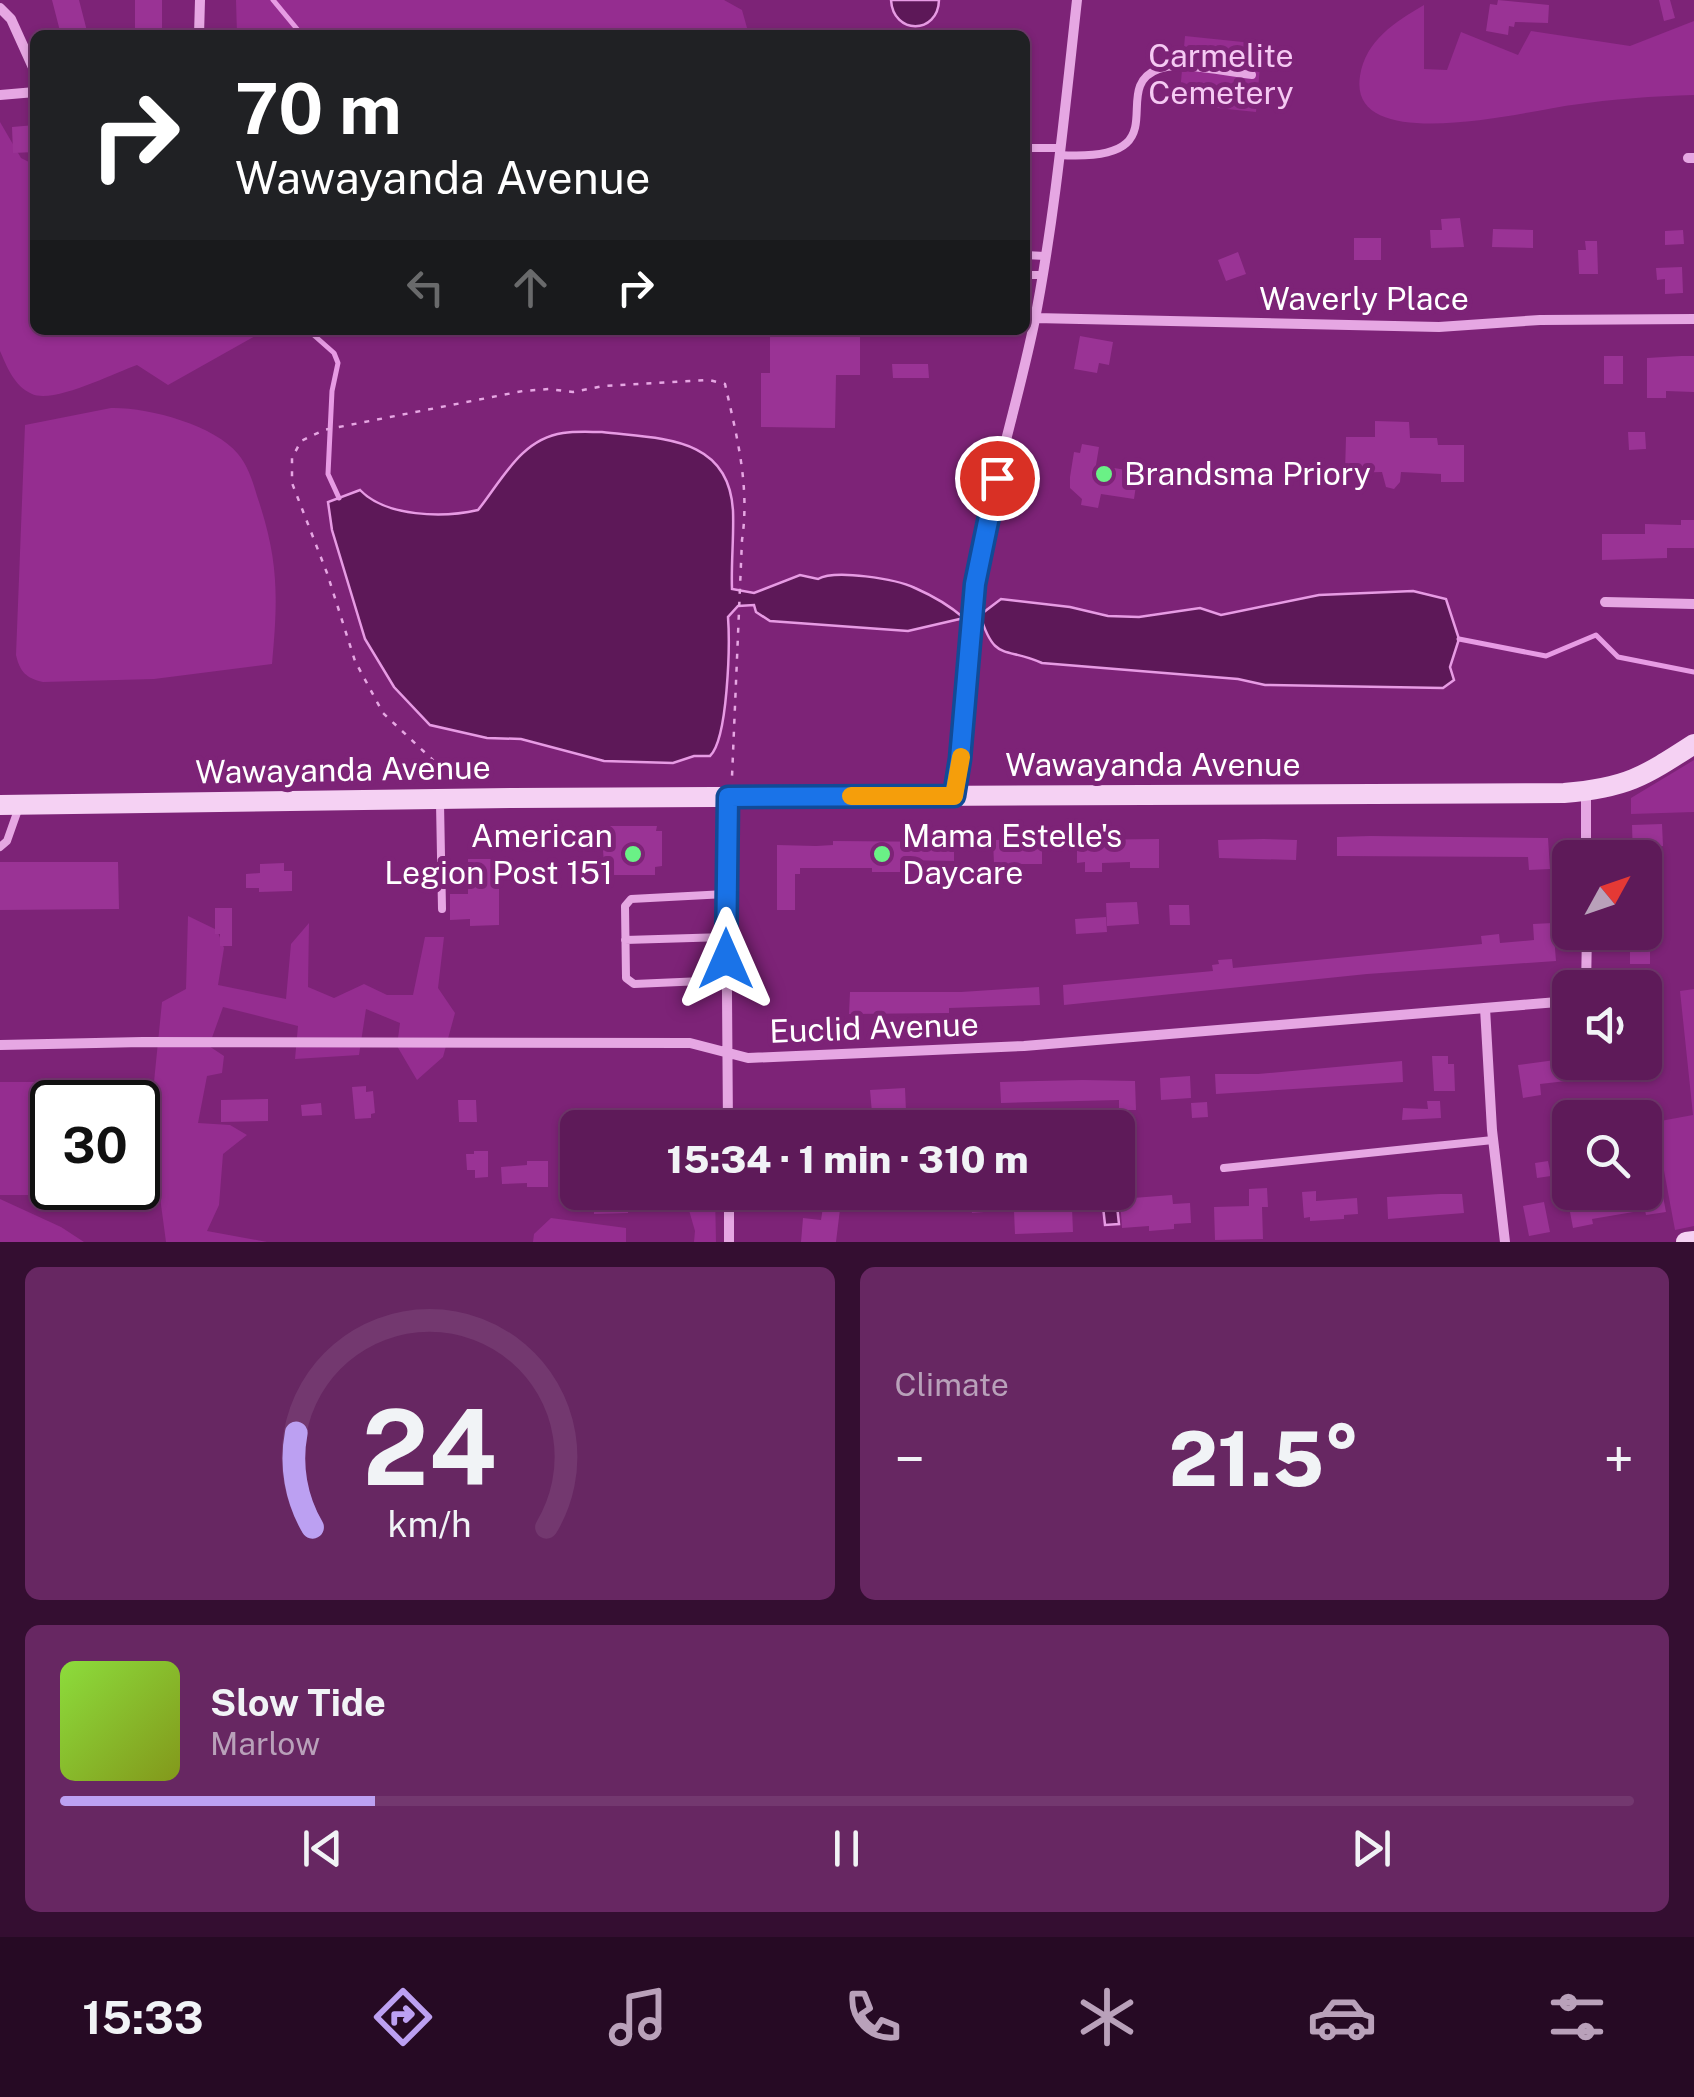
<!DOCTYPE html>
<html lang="en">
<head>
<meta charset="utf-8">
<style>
	body { margin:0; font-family:"Public Sans",sans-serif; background:#672762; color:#f1f3f6; height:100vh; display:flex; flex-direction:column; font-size:38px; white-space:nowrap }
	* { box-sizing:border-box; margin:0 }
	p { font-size:32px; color:#b9a1ba }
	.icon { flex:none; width:55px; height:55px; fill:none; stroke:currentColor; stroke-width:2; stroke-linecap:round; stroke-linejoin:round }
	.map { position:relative; height:1242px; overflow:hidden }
	.sheet { display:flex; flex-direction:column; gap:25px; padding:25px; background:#340e31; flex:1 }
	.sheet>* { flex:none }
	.banner { position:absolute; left:30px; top:30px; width:1000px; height:305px; border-radius:15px; box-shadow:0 2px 8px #0004,0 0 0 2px #73386f; background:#202124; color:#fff; overflow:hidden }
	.needle { width:65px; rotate:50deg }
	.fabs { position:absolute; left:1552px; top:840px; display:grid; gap:20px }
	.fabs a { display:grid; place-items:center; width:110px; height:110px; border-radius:15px; background:#5e1a59; box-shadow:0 2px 8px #0004,0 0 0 2px #73386f; font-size:50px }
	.speed { position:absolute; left:30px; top:1080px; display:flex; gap:20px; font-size:50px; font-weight:700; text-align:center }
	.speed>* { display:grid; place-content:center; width:130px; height:130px; border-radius:50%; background:#5e1a59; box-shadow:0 2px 8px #0004,0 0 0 2px #73386f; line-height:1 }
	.speed .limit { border:5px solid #111; border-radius:15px; background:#fff; color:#111 }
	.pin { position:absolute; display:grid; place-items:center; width:85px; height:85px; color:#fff; margin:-42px; border:5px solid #fff; border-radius:50%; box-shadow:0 2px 10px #0007 }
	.me { position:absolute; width:110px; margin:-55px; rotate:0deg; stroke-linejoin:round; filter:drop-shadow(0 0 8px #0008) }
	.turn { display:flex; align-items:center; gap:35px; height:210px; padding:0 40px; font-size:45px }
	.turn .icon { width:130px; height:130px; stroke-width:2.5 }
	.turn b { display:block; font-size:70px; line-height:85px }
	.lanes { display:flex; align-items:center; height:95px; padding:0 40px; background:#0003; justify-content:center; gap:50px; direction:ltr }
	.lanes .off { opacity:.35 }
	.big { font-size:75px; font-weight:800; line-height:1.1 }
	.sheet .card { flex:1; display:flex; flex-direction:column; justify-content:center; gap:15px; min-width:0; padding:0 35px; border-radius:15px; background:#672762 }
	.sheet .dial { align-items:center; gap:0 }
	.dial svg { height:260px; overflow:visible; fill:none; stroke:#73386f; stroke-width:7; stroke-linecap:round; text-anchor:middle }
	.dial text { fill:#f1f3f6; stroke:none }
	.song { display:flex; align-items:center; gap:30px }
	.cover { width:120px; height:120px; border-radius:15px; background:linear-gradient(135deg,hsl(90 70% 55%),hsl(70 70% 35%)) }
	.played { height:10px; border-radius:5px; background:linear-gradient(90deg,#bca0f2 20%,#73386f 20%) }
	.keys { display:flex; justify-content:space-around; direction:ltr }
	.heat { display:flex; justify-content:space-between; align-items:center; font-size:55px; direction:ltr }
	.sheet .tiles { flex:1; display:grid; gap:25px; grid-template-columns:1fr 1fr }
	.card:last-child { grid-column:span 2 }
	.trip { position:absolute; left:560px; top:1110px; width:575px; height:100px; border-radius:15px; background:#5e1a59; box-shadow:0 2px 8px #0004,0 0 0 2px #73386f; font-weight:800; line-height:100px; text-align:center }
	.tabs { display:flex; height:160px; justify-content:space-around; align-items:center; background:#260a24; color:#b9a1ba }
	.tabs .icon { width:70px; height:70px }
	.tabs .active { color:#bca0f2 }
	.tabs b { font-size:45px; color:#f1f3f6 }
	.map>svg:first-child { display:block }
</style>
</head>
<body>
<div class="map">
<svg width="1694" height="1242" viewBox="0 0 1694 1242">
	<rect width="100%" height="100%" fill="#7d2377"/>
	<path fill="#952d90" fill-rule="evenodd" d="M236 0H724L742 10 749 35H237Z
		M1424 5V69L1447 70 1461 32 1518 55 1531 31 1630 46 1694 21V95C1653 96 1613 99 1572 105 1530 110 1347 158 1360 76 1366 40 1395 22 1424 5Z
		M1185 36 1262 44 1256 112 1179 104Z
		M0 122 21 158 35 165V330H266L168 385 137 365C114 373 54 404 32 394 14 386 7 367 0 351Z
		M111 408C147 407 215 425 238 454 248 466 253 482 257 496 279 560 278 598 272 664L154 679 43 682C26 678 20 672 16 655L25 425Z
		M1694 760V812L1631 814V798Z
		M188 916 217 930 224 948 218 985 286 999 291 944 309 923 308 987 334 998 364 984 387 995H413L425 937H444L438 988 455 1013 443 1057 417 1080 397 1046 400 1023 366 1009 359 1055 295 1059 298 1026 223 1007 209 1046 224 1056 222 1073 207 1076 198 1123 230 1125 247 1135 223 1154 219 1205 207 1231 267 1242H166L150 1122 162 1002 186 989Z
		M1694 989V1226L1675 1230 1655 1122 1693 1115 1680 991Z
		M0 1082H142V1195H0ZM52 1102H138V1188H52Z
		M684 1193H715L716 1242H694L695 1231Z
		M0 1199 61 1227 84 1242H0Z
		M551 1218 626 1228V1242H533L534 1234Z"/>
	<path fill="#5d1858" stroke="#e79be4" stroke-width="2.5" d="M891 0H939C938 35 893 35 891 0Z
		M602 432C659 439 729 435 733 511 734 537 731 563 732 589L754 593 800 575 818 579C835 569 896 579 915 588 931 595 950 606 964 618L908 631 770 621 756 612 754 605 738 606 728 617C730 645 728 739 710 756H694L673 763 604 761 521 739 487 738 430 725 394 687 365 639 332 530 328 502 360 490C386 517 443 518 478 510 502 480 521 439 563 433 576 431 590 432 602 432Z
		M1413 591 1446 599 1459 639 1450 667 1454 680 1443 688 1265 685 1238 679 1042 663C1004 646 995 663 980 615L1001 599 1070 607 1108 616 1139 617 1200 608 1221 615 1319 595Z
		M1116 1196 1119 1224 1105 1225 1102 1197Z"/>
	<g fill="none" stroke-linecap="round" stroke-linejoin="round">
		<path stroke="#e79be4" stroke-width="5" d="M273 0 302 35
			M308 330 334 353 338 363 332 391 328 474 339 498
			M1459 639 1546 656 1596 635 1618 657 1694 672"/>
	</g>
	<path fill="#9a3395" d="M52 0H79L88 35H61Z
		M135 0H162V35H135Z
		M1498 0 1549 5 1548 23 1515 22 1514 27 1509 26 1508 35 1486 31 1490 4 1497 5Z
		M1659 0H1670L1675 18 1664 21Z
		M35 125V152L13 153 12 127Z
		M1460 218 1464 247 1431 248 1430 230H1442L1441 219Z
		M1493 229 1533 230V248L1492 247Z
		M1683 230 1684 244 1665 245V231Z
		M1354 238H1381V260H1354Z
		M1585 241H1597L1598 274H1579L1578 250H1586Z
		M1238 252 1246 274 1226 281 1218 260Z
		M1682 267 1683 293 1665 294V279L1657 280 1656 268Z
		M770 330 860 331V375H836L835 428 761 427V373H770Z
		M1080 336 1113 342 1109 365 1099 363 1097 373 1074 369Z
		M1604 356H1623V384H1604Z
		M1681 356H1694V392L1666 391V398H1647V358Z
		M892 364H928L929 378H893Z
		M1375 421 1409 422 1410 438H1437L1438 445H1464V482H1441V474L1401 472 1400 482 1394 489 1386 487 1382 472 1345 473 1346 437H1375Z
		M1628 432H1645L1646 449 1629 450Z
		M1082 444 1099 447 1096 465 1138 472 1134 499 1101 494 1098 508 1081 505 1082 499 1070 488V477L1074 452 1080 453Z
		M1681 520H1694V548H1667V558L1602 560V534H1645V524L1681 525Z
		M1662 824 1663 846 1653 847V858H1633L1632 825Z
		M601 826H657L656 831H662V866L655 867V875H605Z
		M1370 836 1548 838 1550 869 1529 870 1528 857 1337 856V837Z
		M1042 839V864H994L993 840Z
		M1159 839V868H1130V862L1102 863V872H1085V862L1077 863V840Z
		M1264 839 1297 840 1296 860 1219 858 1218 840Z
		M833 841 954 842V861L901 860V872H872V868H800V874H795V910H777V845L816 846 833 845Z
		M468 859H499V925L470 926V919L450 920V894H468Z
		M0 862H118L119 909 0 910Z
		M284 863V871H292V891L259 892V888H246V874L260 873V864Z
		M1137 902 1139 924 1107 926 1106 903Z
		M1169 905H1189L1190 925H1170Z
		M215 908H232V946H220V934H215Z
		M1106 917 1107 932 1076 934 1075 919Z
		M1553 923 1556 961 1367 974 1064 1005 1063 985 1213 971 1212 965 1219 964 1218 960 1232 959 1233 968 1482 944 1481 936 1499 934 1500 943 1534 940 1533 924Z
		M1630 937 1650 938V964H1630Z
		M1039 987 1040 1005 949 1008V1013L849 1014 850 992H961Z
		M1432 1056H1448V1064H1454L1455 1091H1434Z
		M1570 1058 1575 1080 1540 1084 1541 1095 1523 1098 1518 1065Z
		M1402 1061 1403 1082 1216 1094 1215 1074H1258Z
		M1190 1076 1191 1098 1161 1100 1160 1078Z
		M1083 1080 1135 1081 1136 1110H1119V1100L1001 1103 1000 1082Z
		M366 1086V1092L373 1091 375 1113 371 1114V1118L355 1119 352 1087Z
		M905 1088 906 1111 872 1113 870 1090Z
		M268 1099V1121L221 1122V1100Z
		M458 1100H476L477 1122H459Z
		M1427 1101H1440L1441 1118 1402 1120 1403 1108 1428 1109Z
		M1207 1102 1208 1117 1192 1118 1191 1103Z
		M321 1103 322 1115 302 1116 301 1105Z
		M474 1151H488V1177L475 1178V1170H467L466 1154H474Z
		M527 1161H548V1187H527V1183L502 1184 501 1167 527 1165Z
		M1548 1161 1551 1176 1537 1178 1535 1163Z
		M1661 1186 1666 1212 1646 1215 1645 1210 1592 1219 1593 1224 1573 1228 1567 1196 1573 1192H1587L1588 1198 1645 1192V1188Z
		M1267 1188 1268 1207H1262L1263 1239 1215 1240 1214 1207 1249 1206V1189Z
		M1316 1191V1201L1357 1198 1358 1214 1344 1215V1219L1310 1221V1217L1304 1218 1302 1192Z
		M601 1192H628V1213L594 1214V1201L601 1200Z
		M937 1192H984V1212L972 1213 971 1206 938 1210Z
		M1440 1194H1462L1464 1213 1388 1219 1387 1197Z
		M1172 1195 1173 1204 1190 1203 1191 1223 1174 1224V1229L1149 1231V1226L1122 1228 1120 1199Z
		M1544 1202 1550 1232 1529 1236 1523 1206Z
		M823 1207 840 1209 836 1242H801L803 1218 821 1220Z
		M1072 1208 1073 1232 1015 1234 1014 1211Z"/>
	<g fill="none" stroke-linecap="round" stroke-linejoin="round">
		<path stroke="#e6a7e3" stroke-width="2.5" stroke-dasharray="5 8" stroke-linecap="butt" d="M453 779 383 713 355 661 327 573 292 483V458L301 441 324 430 523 391 549 389 573 392 603 386 709 380 725 384C737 437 750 486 742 540L732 777"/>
		<path stroke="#e6a7e3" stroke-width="8" d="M1025 148H1060
			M1059 155C1185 163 1105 88 1159 69 1181 61 1228 73 1252 75
			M1025 255 1045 256
			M1025 275H1042
			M440 803 442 909
			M0 847 7 841 19 807
			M726 894 631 899 625 906 626 978 634 984 726 980
			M625 940 726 937
			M1224 1168 1493 1140"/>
		<path stroke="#e6a7e3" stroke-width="10" d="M0 8 11 19 35 72
			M199 35 200 0
			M0 95 35 92
			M1688 158H1694
			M1035 318 1439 327 1540 320 1694 319
			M1605 602 1694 604
			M1586 792V858
			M954 795C966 725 965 654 975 583 988 495 1016 411 1034 324 1055 217 1065 108 1077 0
			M1586 988 1587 932
			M1485 1008 1492 1130 1505 1242
			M0 1045 143 1042 690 1043 748 1058 1024 1046 1570 1001
			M728 1128 726 862 728 797
			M729 1192V1242"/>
		<path stroke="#f5d1f3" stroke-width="20" d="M0 805 513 798 1564 793C1626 788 1643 777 1694 744
			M1686 1242 1694 1241"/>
	</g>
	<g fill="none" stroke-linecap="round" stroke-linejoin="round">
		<g stroke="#114b97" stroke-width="25">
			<path id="route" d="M726 959 728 797 954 796 960 759 975 584 997 478"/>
		</g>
		<use href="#route" stroke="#1a73e8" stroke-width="18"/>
		<path stroke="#f59e0b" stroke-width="18" d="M851 796H954L961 757"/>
	</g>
	<g fill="#6af186" stroke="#7d2377" stroke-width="4">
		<circle cx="1104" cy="474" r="10"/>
		<circle cx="633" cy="854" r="10"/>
		<circle cx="882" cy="854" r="10"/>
	</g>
	<g text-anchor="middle" stroke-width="10" stroke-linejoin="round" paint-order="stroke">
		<g font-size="32" fill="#f5caf3" stroke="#7d2377">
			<text x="1221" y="67">Carmelite<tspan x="1221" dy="37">Cemetery</tspan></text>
		</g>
		<g font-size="32" fill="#fff" stroke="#7d2377">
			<text x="1364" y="310">Waverly Place</text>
			<text x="1153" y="776">Wawayanda Avenue</text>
			<text transform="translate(343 770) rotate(-1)" y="11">Wawayanda Avenue</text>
			<text transform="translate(874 1028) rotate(-2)" y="11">Euclid Avenue</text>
		</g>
		<g font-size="32" fill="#fff" stroke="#7d2377" text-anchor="start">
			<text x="1124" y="485">Brandsma Priory</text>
			<text x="613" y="847" text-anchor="end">American<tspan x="613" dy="37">Legion Post 151</tspan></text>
			<text x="902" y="847">Mama Estelle's<tspan x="902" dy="37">Daycare</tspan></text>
		</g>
	</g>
</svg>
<div class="fabs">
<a><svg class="needle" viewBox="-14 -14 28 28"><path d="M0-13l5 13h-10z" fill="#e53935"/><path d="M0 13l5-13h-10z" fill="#b9a1ba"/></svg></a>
<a><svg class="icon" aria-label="sound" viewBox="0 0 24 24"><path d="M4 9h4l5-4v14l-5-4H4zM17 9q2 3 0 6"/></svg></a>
<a><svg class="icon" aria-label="search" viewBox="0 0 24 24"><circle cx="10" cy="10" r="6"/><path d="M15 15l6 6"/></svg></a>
</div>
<div class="speed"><div class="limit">30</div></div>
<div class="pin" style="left:997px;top:478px;background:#d93025"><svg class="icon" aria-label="arrive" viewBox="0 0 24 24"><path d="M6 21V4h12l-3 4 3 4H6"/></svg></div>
<svg class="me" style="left:726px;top:959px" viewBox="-20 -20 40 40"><path d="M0-17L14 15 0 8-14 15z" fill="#1a73e8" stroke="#fff" stroke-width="4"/></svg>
<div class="trip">15:34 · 1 min · 310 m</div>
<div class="banner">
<div class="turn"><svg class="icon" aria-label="right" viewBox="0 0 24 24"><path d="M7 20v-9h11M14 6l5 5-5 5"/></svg><div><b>70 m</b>Wawayanda Avenue</div></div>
<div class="lanes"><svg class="icon off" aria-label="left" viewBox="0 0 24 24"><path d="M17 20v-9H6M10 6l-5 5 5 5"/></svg><svg class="icon off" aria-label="ahead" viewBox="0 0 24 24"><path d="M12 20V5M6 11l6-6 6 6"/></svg><svg class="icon" aria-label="right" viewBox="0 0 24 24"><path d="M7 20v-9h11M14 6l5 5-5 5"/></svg></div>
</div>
</div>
<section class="sheet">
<div class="tiles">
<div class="card dial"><svg viewBox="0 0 100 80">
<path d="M14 69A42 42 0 1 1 86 69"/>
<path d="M14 69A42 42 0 0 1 9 40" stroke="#bca0f2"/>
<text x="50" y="56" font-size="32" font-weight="700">24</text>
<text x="50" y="72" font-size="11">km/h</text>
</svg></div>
<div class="card"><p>Climate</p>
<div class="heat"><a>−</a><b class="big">21.5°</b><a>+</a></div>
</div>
<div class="card">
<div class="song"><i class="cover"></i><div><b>Slow Tide</b><p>Marlow</p></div></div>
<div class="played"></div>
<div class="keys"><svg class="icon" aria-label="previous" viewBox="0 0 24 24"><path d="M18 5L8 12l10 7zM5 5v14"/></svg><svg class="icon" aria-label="pause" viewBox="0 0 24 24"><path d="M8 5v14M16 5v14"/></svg><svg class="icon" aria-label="next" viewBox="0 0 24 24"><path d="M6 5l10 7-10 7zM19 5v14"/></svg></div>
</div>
</div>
</section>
<nav class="tabs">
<b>15:33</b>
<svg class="icon active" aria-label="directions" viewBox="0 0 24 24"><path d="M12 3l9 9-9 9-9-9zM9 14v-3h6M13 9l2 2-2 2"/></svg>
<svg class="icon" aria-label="music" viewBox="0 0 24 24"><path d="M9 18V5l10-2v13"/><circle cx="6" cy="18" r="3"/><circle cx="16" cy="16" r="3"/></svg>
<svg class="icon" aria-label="phone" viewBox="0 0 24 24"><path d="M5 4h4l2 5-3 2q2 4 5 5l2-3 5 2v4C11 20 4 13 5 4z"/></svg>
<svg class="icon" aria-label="climate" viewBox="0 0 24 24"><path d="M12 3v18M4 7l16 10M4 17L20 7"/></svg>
<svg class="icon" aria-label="car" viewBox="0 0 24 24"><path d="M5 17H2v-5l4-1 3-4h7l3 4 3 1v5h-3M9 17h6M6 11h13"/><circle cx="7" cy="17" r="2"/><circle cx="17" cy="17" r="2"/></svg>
<svg class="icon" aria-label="filters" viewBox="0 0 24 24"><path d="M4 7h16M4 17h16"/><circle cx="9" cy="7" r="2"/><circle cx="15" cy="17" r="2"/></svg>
</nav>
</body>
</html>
